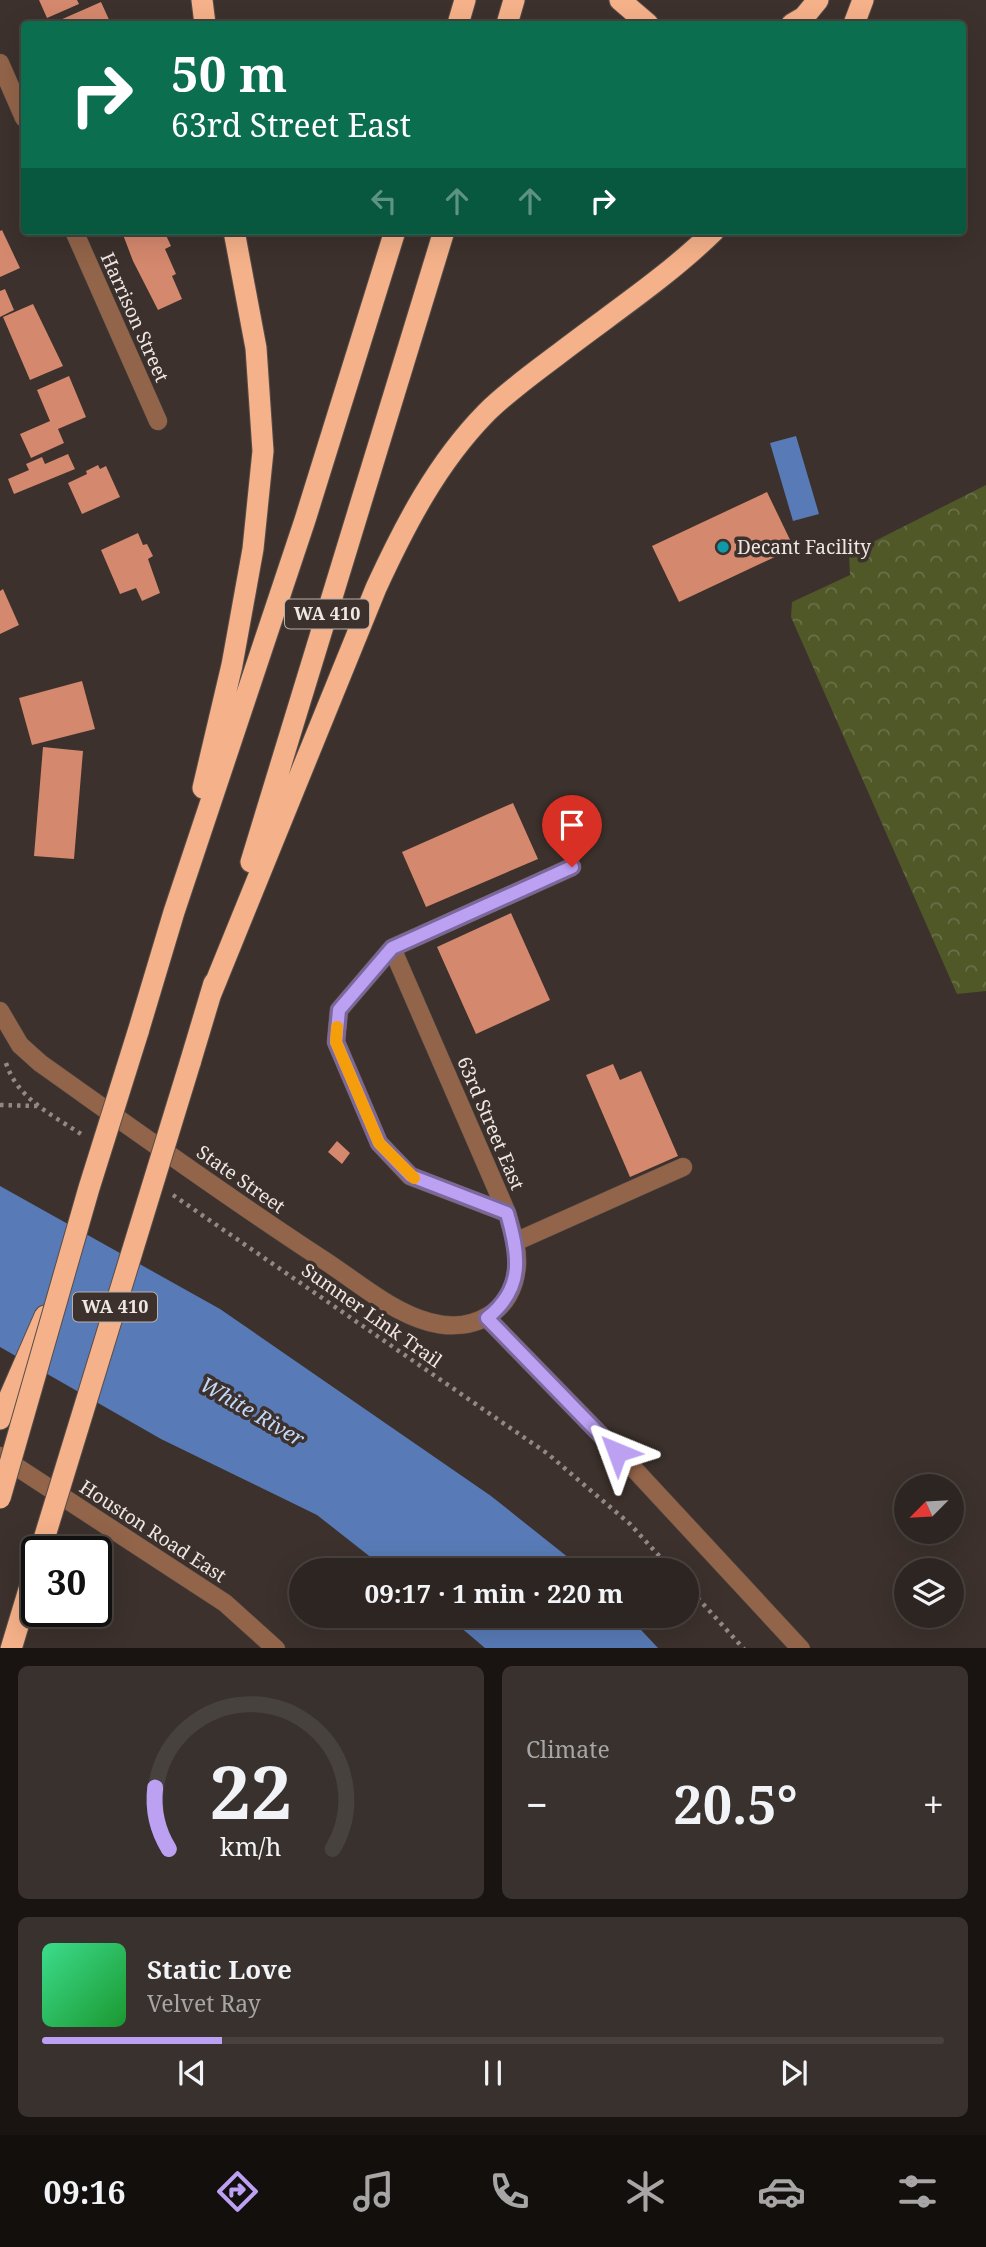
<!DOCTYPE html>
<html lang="en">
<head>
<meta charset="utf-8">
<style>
	body { margin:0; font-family:"Noto Serif",serif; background:#39312e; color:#f1f3f6; height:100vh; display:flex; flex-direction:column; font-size:26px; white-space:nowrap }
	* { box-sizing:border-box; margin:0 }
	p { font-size:23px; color:#a7a5a5 }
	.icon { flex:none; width:38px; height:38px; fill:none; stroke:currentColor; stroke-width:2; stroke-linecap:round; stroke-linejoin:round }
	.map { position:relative; height:1648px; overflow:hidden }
	.sheet { display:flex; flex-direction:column; gap:18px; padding:18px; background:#191412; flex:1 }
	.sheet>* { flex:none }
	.top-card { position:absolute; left:21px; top:21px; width:945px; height:214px; border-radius:7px; box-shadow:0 7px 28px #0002,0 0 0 2px #48423f; background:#0b6e4f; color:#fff; overflow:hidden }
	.needle { width:46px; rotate:246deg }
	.controls { position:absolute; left:894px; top:1474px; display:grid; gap:14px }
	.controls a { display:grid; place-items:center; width:70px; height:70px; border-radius:50%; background:#2d2521; box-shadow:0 7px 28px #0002,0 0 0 2px #48423f; font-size:35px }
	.speed { position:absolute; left:21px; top:1536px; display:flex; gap:14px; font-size:35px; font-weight:700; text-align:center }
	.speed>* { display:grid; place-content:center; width:91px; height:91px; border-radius:50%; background:#2d2521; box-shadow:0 7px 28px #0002,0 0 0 2px #48423f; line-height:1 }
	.speed .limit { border:4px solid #111; border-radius:10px; background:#fff; color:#111 }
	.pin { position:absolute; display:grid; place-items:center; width:60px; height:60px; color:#fff; margin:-72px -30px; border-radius:50% 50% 50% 0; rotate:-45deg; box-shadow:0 0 7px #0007 }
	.pin .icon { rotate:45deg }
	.me { position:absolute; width:77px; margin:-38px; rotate:316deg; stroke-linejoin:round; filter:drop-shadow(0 0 5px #0008) }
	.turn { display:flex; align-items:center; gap:24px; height:147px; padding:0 35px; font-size:32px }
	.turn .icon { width:91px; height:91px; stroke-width:2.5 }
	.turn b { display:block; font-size:49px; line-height:60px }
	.lanes { display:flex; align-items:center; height:66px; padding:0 35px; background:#0003; justify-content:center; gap:35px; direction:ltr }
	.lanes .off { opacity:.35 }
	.big { font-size:52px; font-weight:700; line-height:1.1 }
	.sheet .tile { flex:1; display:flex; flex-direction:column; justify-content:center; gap:10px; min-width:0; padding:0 24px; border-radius:10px; background:#39312e }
	.sheet .dial { align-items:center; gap:0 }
	.dial svg { height:182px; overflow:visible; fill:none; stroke:#48423f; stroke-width:7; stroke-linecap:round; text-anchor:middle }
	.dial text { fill:#f1f3f6; stroke:none }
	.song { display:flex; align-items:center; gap:21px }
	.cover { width:84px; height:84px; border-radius:10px; background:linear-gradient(135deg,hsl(150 70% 55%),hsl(130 70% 35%)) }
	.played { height:7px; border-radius:4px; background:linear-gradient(90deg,#bca0f2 20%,#48423f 20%) }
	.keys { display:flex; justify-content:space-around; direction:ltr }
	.heat { display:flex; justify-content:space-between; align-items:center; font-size:38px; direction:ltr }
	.sheet .tiles { flex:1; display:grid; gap:18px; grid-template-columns:1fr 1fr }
	.tile:last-child { grid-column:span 2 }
	.trip { position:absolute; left:289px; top:1558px; width:410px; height:70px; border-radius:35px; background:#2d2521; box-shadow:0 7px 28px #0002,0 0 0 2px #48423f; font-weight:700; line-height:70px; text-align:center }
	.tab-bar { display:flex; height:112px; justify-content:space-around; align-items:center; background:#120f0d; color:#a7a5a5 }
	.tab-bar .icon { width:49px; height:49px }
	.tab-bar .current { color:#bca0f2 }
	.tab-bar b { font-size:32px; color:#f1f3f6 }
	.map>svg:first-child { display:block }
</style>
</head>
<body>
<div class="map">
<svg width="986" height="1649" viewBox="0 0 986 1649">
	<defs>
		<pattern id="forest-crowns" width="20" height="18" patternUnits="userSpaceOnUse" patternTransform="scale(1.75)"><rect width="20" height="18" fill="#505828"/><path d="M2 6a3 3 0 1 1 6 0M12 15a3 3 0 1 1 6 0" fill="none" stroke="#6a7047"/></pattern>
	</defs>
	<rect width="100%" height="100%" fill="#3c312c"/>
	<path fill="url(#forest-crowns)" d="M986 485V991L957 994 791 617 792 602 850 575 849 554Z"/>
	<path fill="#587ab6" d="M796 436 819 514 793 521 770 443Z
		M0 1186 220 1309 491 1496 584 1570H387L317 1515 161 1439 0 1347Z
		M446 1615H627L658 1648H485Z"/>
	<path fill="#d4886d" d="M39 0H77L79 4 47 18Z
		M101 2 111 24H51Z
		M2 230 20 268 0 277V231Z
		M124 231H164L171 246 165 249 176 274 172 276 182 299 158 310 133 261 122 232Z
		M5 289 14 310 0 317V291Z
		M33 304 63 366 30 380 3 317Z
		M69 376 86 417 58 429 64 443 31 458 20 434 50 421 37 390Z
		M68 454 75 469 14 494 8 479 29 470 26 464 42 457 45 464Z
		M98 465 100 469 106 466 120 497 82 514 68 483 87 474 86 471Z
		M767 492 794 548 679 602 652 546Z
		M138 533 143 545 147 544 153 556 148 559 160 593 142 601 136 588 120 594 101 550Z
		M3 589 19 625 0 634V591Z
		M82 681 95 729 32 745 19 698Z
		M43 747 83 751 74 859 34 856Z
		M513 803 538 859 426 907 402 852Z
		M511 913 550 1000 476 1034 437 947Z
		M613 1064 620 1080 641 1071 678 1156 630 1177 586 1075Z
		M337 1141 350 1153 342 1164 328 1152Z"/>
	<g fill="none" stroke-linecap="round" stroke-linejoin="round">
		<g stroke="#584e49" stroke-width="19">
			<path id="minor" d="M0 63 24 118
				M74 231 158 421
				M0 1011 20 1045 40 1063C133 1129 224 1195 319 1257 354 1279 389 1311 429 1322 472 1334 514 1313 517 1265 518 1247 512 1231 507 1213L392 948
				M507 1213 410 1176 379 1143 336 1042 339 1010 392 948 572 867
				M515 1242 683 1167
				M487 1318 636 1471 801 1649
				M0 1456 225 1603 276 1649"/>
		</g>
		<g stroke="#584e49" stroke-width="23">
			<path id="highway" d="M202 0 205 24
				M620 0 648 24
				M458 24 465 0
				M507 24 514 0
				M792 24 804 17 818 0
				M854 24 863 0
				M203 788 232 665 253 549 263 451 256 348 234 231
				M251 862 444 231
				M210 996 376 588C405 525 437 463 486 413 507 392 532 374 556 356 609 315 666 278 714 231
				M138 1032 174 912 305 520 395 231
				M190 1063 214 983
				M0 1419 45 1316
				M11 1649 37 1563"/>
		</g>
		<path stroke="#928884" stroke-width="4.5" stroke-dasharray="3.5 5" stroke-linecap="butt" d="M6 1063C17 1098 52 1115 81 1134
			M0 1105 37 1106
			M173 1195 548 1454 630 1524 672 1570
			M686 1585 744 1649"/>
		<use href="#minor" stroke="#926449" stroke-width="18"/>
		<use href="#highway" stroke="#f5b189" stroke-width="21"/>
		<g stroke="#584e49" stroke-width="23" stroke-linecap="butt">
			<path id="highway-bridge" d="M0 1498 89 1188 138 1032
				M40 1552 190 1063"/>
		</g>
		<use href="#highway-bridge" stroke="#f5b189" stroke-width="21"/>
	</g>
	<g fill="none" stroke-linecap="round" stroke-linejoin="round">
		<g stroke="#7a689d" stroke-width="18">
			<path id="route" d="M572 867 392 948 339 1010 336 1042 379 1143 411 1176 507 1213C519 1255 525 1288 487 1318L617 1452"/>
		</g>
		<use href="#route" stroke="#bca0f2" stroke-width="12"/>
		<path stroke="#f59e0b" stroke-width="12" d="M337 1027 336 1042 379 1143 414 1178"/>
	</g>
	<circle fill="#0f9aa8" stroke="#3c312c" stroke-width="2.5" cx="723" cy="547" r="7"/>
	<g text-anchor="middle" stroke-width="7" stroke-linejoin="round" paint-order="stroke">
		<g fill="#3c312c" stroke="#b9b0ad" stroke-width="2">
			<rect x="285" y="599.5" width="84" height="29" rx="5"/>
			<rect x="73" y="1292.5" width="84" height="29" rx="5"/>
		</g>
		<g font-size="18" font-weight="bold" fill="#eee7e4">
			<text x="327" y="620">WA 410</text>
			<text x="115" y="1313">WA 410</text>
		</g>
		<g font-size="19" fill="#eee7e4" stroke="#3c312c">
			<text transform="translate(135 317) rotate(66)" y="7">Harrison Street</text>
			<text transform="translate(491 1123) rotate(67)" y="7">63rd Street East</text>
			<text transform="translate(241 1179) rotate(35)" y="7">State Street</text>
			<text transform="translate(372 1315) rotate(35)" y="7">Sumner Link Trail</text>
			<text transform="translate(153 1531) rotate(33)" y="7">Houston Road East</text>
		</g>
		<g font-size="19" fill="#eee7e4" stroke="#3c312c" text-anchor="start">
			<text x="737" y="554">Decant Facility</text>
		</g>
		<g font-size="21" font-style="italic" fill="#c3d8fa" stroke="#3c312c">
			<text transform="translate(252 1412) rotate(30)" y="7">White River</text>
		</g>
	</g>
</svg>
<div class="controls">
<a><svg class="needle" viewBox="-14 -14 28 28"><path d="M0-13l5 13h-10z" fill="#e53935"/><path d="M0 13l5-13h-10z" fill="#a7a5a5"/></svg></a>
<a><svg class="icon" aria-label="layers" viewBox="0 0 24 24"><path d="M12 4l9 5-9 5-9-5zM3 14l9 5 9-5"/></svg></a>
</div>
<div class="speed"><div class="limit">30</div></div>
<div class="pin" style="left:572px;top:867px;background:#d93025"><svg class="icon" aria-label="arrive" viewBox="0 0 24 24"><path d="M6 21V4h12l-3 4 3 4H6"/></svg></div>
<svg class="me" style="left:617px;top:1452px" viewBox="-20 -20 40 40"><path d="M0-17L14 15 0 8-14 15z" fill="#bca0f2" stroke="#fff" stroke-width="4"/></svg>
<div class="trip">09:17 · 1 min · 220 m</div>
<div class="top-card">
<div class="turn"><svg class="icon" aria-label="right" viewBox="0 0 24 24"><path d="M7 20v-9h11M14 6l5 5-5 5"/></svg><div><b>50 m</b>63rd Street East</div></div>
<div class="lanes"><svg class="icon off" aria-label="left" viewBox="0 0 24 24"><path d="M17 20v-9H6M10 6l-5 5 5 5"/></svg><svg class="icon off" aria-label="ahead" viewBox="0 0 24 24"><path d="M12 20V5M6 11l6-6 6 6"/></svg><svg class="icon off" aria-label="ahead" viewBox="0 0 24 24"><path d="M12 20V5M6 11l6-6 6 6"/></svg><svg class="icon" aria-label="right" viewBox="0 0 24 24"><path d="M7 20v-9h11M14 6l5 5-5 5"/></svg></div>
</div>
</div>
<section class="sheet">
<div class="tiles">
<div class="tile dial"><svg viewBox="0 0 100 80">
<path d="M14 69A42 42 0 1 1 86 69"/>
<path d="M14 69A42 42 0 0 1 8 42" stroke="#bca0f2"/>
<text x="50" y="56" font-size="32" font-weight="700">22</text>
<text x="50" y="72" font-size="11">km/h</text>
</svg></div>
<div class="tile"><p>Climate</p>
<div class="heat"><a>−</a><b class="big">20.5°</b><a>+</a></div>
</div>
<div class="tile">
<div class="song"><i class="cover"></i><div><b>Static Love</b><p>Velvet Ray</p></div></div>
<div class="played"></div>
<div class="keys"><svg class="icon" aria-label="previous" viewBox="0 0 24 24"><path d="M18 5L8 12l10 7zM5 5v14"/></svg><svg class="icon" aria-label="pause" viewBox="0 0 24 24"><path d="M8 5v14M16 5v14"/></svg><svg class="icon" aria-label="next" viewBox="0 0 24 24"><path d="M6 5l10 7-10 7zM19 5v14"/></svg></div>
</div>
</div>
</section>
<nav class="tab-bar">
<b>09:16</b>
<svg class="icon current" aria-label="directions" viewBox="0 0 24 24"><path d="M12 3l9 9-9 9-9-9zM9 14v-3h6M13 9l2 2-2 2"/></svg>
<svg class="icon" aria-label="music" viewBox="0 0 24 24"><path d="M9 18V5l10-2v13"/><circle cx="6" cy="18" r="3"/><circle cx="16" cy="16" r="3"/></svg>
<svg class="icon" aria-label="phone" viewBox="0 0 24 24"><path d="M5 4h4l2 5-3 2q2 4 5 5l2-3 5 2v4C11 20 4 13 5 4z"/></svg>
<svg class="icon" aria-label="climate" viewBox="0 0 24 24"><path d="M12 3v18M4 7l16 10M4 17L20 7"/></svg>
<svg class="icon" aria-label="car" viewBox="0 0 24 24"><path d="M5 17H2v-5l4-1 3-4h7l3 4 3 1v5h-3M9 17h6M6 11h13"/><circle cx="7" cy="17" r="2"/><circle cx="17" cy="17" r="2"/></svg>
<svg class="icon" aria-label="filters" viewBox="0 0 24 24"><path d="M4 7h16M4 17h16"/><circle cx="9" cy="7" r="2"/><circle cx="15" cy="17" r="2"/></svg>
</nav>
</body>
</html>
